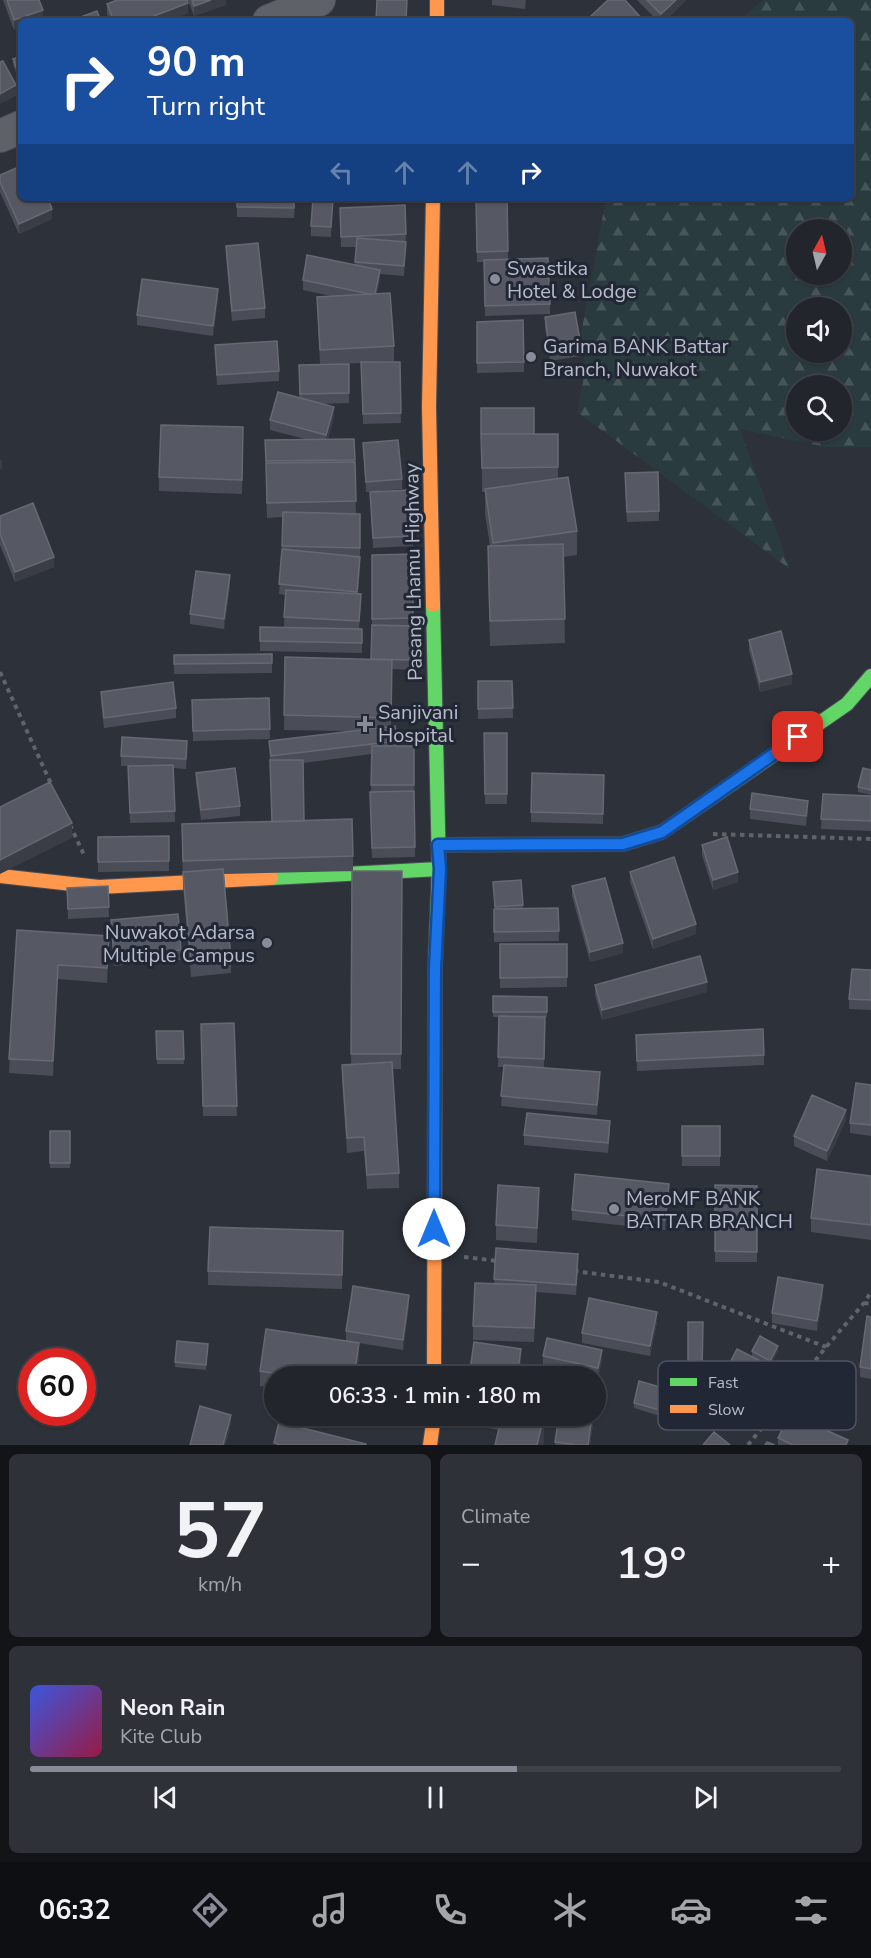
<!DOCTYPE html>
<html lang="en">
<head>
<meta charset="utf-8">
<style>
	body { margin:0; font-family:"Nunito Sans",sans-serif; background:#2e3138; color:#f1f3f6; height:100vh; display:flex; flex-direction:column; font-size:22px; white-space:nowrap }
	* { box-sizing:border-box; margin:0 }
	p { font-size:20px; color:#a2a5a9 }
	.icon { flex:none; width:33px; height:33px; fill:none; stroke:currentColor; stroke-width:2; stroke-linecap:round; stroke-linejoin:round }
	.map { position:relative; height:1445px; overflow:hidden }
	.panel { display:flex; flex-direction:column; gap:9px; padding:9px; background:#131418; flex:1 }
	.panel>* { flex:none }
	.guide { position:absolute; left:18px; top:18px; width:836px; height:183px; border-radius:9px; box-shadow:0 2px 4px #0004,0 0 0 2px #3f4248; background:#1a4fa0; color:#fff; overflow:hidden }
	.needle { width:39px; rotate:8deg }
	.fabs { position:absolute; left:786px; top:219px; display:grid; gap:12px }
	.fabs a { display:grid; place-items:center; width:66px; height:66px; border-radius:50%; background:#22252c; box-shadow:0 2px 4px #0004,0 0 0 2px #3f4248; font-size:30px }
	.speed { position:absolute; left:18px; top:1348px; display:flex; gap:12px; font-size:30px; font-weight:700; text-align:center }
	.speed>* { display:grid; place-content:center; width:78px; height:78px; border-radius:50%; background:#22252c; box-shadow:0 2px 4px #0004,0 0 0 2px #3f4248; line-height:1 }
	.speed .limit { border:9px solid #d22; background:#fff; color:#111 }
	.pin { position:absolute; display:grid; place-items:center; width:51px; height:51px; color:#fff; margin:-26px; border-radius:12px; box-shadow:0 3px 9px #0006 }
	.me { position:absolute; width:66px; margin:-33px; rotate:0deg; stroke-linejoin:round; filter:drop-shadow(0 0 4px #0008) }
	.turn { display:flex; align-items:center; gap:21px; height:126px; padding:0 30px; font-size:27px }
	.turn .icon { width:78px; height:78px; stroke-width:2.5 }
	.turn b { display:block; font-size:42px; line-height:51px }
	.lanes { display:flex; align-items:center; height:57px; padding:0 30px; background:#0003; justify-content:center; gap:30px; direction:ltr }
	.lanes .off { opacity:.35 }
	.big { font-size:45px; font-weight:600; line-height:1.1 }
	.panel .tile { flex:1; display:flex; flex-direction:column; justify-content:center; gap:9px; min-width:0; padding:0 21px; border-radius:9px; background:#2e3138 }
	.panel .dial { align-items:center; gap:0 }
	.dial b { font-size:78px; line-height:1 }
	.song { display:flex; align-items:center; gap:18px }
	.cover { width:72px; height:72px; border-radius:9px; background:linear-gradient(135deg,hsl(230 70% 55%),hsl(340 70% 35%)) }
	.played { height:6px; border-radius:3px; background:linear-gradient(90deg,#888c98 60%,#3f4248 60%) }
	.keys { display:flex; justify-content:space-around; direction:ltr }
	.heat { display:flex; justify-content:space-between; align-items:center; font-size:33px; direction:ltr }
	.panel .tiles { flex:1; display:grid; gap:9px; grid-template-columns:1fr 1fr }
	.tile:last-child { grid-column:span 2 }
	.trip { position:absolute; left:264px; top:1366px; width:342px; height:60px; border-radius:30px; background:#22252c; box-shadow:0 2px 4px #0004,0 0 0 2px #3f4248; font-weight:600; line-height:60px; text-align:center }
	.tabs { display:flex; height:96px; justify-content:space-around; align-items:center; background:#0e0f12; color:#a2a5a9 }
	.tabs .icon { width:42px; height:42px }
	.tabs .active { color:#888c98 }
	.tabs b { font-size:27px; color:#f1f3f6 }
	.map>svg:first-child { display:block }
</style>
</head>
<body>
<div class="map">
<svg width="871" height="1445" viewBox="0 0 871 1445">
	<defs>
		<pattern id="forest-firs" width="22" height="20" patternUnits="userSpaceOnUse" patternTransform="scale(1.5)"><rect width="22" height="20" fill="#2a3b3f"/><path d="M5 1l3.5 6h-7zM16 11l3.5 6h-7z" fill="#475559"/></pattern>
	</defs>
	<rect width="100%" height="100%" fill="#2d313a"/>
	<path fill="url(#forest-firs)" fill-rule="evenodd" d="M763 0H871V447H825L740 429 790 569 577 412 586 367 581 334 606 198H850V21H740ZM796 230H842V274H796ZM796 308H842V352H796ZM796 386H842V430H796Z"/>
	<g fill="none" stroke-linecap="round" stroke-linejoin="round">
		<g stroke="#4b4e57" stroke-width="34">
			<path id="street" d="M269 21 319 0
				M0 136 21 127"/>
		</g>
		<g stroke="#4b4e57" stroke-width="16">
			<path id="fast" d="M433 605 439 869 435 968V1068
				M438 845 623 844 662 832 847 704 871 676
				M271 878 439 869"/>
		</g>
		<g stroke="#4b4e57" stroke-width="16">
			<path id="slow" d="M437 0V21
				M433 198 429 407 433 605
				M0 876 99 887 271 878
				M434 1377 435 1068
				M430 1445 434 1416"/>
		</g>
		<path stroke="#606369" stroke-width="4" stroke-dasharray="4.5 4.5" stroke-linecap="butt" d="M0 672 52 786
			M70 825 85 857
			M713 834 871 839
			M464 1257 498 1261
			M574 1271 659 1282 826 1347
			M864 1303 871 1304
			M748 1445 826 1347 864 1303 871 1292"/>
		<use href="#street" stroke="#5e6168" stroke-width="32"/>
		<use href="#fast" stroke="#63d668" stroke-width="14"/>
		<use href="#slow" stroke="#ff974d" stroke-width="14"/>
	</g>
	<path fill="#4a4d57" d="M3 0H39L43 20 40 21H21L14 30Z
		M188 0H226V5L194 16Z
		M492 0H526L525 9 492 5Z
		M637 0H686L665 21H658Z
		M107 4 188 13 167 21H110L107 14Z
		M21 56V86L13 64V59Z
		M0 175 52 219 19 234 0 192Z
		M237 198H295L294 218 237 217Z
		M333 198 331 237 311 236V226Z
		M476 198H507L508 259 550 304V314L485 316 484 262H477Z
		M340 218 406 234 404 276 380 274V280L377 293 394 346V361L364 362H400L401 423 363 424 361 363 320 365 317 297 331 296 303 290V280L355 265 356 247H341Z
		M226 246 265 308V318L232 321 226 256Z
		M218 299 213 336 137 325V315Z
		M545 317 581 346V356L550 361 545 328Z
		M477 322 524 362V372L477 373Z
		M215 345 279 371V381L217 385Z
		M349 364V403L320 404 334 417 328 439H354L356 514H360V567L358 594 361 604 359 629H362V653L260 651V627L300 628 284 627 285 595 279 594 282 549V517L267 518 265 440 305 439 270 430V420L299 398V365Z
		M481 408 534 434H558V478L577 531V555L563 557 565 643 490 646 488 571V546H490L485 514V492H482Z
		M243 442 242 494 159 491V477Z
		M363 443 402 479V489L366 492Z
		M658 472 659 521 627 522 625 484Z
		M370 492 413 536V546L373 548Z
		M0 516 54 567 15 582 0 545Z
		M413 554V626H416L415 670 392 669 391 727 397 741V746H414L415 857 372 858 370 802 371 792 372 754 303 763 304 821 353 856V871L224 874 231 959V973L191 977 183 887 182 839 272 822 269 741 350 731 284 730 285 657 371 659 372 626V555Z
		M230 586 224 629 190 624V614Z
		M749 640 792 684 760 692 749 650Z
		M272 654V673L174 674V655Z
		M478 681H512L513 718 478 719Z
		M101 692 176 708V718L104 728 101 702Z
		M269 698 270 739 193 741 192 700Z
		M484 733H507V804H485Z
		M187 751 186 769 174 768 175 822 130 823 128 766H131H121V756Z
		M871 770V795L858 792V787Z
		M196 773 240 806V816L201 820 196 783Z
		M604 775 603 824 531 822V812Z
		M823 794 871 796V831L821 829Z
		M750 809 808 811 806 826 750 819Z
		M169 836V871L98 872V837Z
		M702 845 738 882 713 890 702 855Z
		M352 871H402L401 1069H392L399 1173V1188L367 1189 364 1151 347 1153 342 1080V1065H351Z
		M630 872 696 934 653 949 630 882Z
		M521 880 523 909 558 908 559 941 494 942V909H495L493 882Z
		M108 886 109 917 68 919 67 888Z
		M572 886 623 953 590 962 572 896Z
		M111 920 181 950V960L114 966Z
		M17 930 109 950 107 983 58 979 53 1076 9 1073Z
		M500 944H567V987L500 988Z
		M871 970V1010L849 1009V999Z
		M595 985 707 992 602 1020 595 995Z
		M493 996 547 997V1017H545L544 1068 600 1083 597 1115 501 1106 504 1067H498L499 1017H493Z
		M234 1023 237 1116H203L201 1024Z
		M156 1031H183L184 1064H157Z
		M636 1035 764 1055V1065L637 1071Z
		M871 1085V1136L850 1133V1123Z
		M846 1120 827 1161 794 1146V1136Z
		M682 1126H720V1166H682Z
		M50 1131H70V1168H50Z
		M610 1131 608 1153 524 1145V1135Z
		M871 1176V1240L811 1232V1218Z
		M715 1185 757 1186V1262H715Z
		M669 1194 665 1230 572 1220V1210Z
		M539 1203 537 1243 496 1240V1225Z
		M343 1231 342 1289 208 1285V1271Z
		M496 1248 578 1264 576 1295 536 1292 534 1342 473 1340V1326L494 1283Z
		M823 1295 817 1331 772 1323V1313Z
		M409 1305 403 1350 346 1341V1331Z
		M871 1317V1379L860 1377V1367Z
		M657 1322 650 1356 582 1343V1333Z
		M688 1322H703L702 1377H688Z
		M208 1349 206 1370 175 1367V1362Z
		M752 1351H778L770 1366 774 1378 760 1405 723 1386V1376L769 1365 752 1356Z
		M543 1356 602 1360 598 1378 543 1366Z
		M359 1358 356 1377H274V1388L260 1386V1371Z
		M667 1394 660 1416 634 1408V1403Z
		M464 1416H544V1441L543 1445H495L499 1430 464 1424Z
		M559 1416H594L590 1445H555Z
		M778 1438 848 1445H778Z"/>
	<path fill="#3a3d46" d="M211 0H226V5L194 16V6Z
		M676 0H686L665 21H661V14Z
		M188 3V13L167 21H141Z
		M43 10V20L40 21H21V28L14 30V20Z
		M16 85V96L0 104V94Z
		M52 209V219L19 234V224Z
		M380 270V280L375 305V295Z
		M218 289V299L213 336V326Z
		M334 407V417L326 445V435Z
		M2 459V469L0 470V460Z
		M54 557V567L15 582V572Z
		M360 557V567L357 602V592Z
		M230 575V586L224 629V619Z
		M792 674V684L760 692V682Z
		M808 801V811L806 826V816Z
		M72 823V838L0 874V860Z
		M738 872V882L713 890V880Z
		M696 924V934L653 949V939Z
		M109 936V950L107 983V968Z
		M623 943V953L590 962V952Z
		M58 965V979L53 1076V1061Z
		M707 982V992L602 1020V1010Z
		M600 1072V1083L597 1115V1105Z
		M846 1110V1120L827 1161V1151Z
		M669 1184V1194L665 1230V1220Z
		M539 1188V1203L537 1243V1228Z
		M823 1285V1295L817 1331V1321Z
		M409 1295V1305L403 1350V1340Z
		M657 1312V1322L650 1356V1346Z
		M359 1343V1358L356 1377H354Z
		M778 1346V1351L770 1366V1361Z
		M521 1349V1364L519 1377H517Z
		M602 1350V1360L598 1378V1368Z
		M774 1368V1378L760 1405V1395Z
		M667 1389V1394L660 1416V1410Z
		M231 1415V1425L226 1445H223Z
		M544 1416V1441L543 1445H537Z
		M592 1416H594L590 1445H588Z"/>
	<path fill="#565963" stroke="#666973" stroke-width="1.5" d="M7 0H39L43 10 14 20Z
		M117 0H187L188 3 141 21H114L107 4Z
		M192 0H211L194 6Z
		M377 0H407L406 21H376Z
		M608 0H625L644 21H596L591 16Z
		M647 0H676L661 14Z
		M97 11 101 21H70Z
		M484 17 518 18V21H484Z
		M21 56V81L13 59Z
		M3 61 16 85 0 94V62Z
		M21 166V198H48L52 209 19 224 0 182V175Z
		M237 198H294V208L237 207Z
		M313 198H333L331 227 311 226Z
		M476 198H507L508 251 477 252Z
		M405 205 406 234 341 237 340 208Z
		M357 238 406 242 404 266 355 262Z
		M258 243 265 308 232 311 226 246Z
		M307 255 380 270 375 294H369L303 280Z
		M548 258 550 304 485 306 484 260Z
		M142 279 218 289 213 326 137 315Z
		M390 293 394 346 320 350 317 297Z
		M575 312 581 346 550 351 545 317Z
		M523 320 524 362 477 363V322Z
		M277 341 279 371 217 375 215 345Z
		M361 362H400L401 413 363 414Z
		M349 364V393L300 394 299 365Z
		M278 392 334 407 326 435 270 420Z
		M481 408H534V434H481V436Z
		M161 425 243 427 242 480 159 477Z
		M481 434H558V467L482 468Z
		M354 439 355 460 266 461 265 440Z
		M398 440 402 479 366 482 363 443Z
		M355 462 356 501 267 503 266 463Z
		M658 472 659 511 627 512 625 473Z
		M568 477 577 531 493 543 485 489Z
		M410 490 413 536 373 538 370 492Z
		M33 503 54 557 15 572 0 534V516Z
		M283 512 360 514V548L282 546Z
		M563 544 565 619 490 621 488 546Z
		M282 549 360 557 357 592 279 584Z
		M413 554V618L372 619V555Z
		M196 571 230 575 224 619 190 614Z
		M286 590 361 594 359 621 284 617Z
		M372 625 416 626 415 660 371 659Z
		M260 627 362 629V643L260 641Z
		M781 631 792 674 760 682 749 640Z
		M272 654V663L174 664V655Z
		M285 657 392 660 391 718 284 715Z
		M478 681H512L513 708 478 709Z
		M173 682 176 708 104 718 101 692Z
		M269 698 270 729 193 731 192 700Z
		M395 726 397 741 271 756 269 741Z
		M484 733H507V794H485Z
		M122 737 187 741 186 759 121 756Z
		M372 746H414V785H371Z
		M270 760H303L304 821 272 822Z
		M173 765 175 811 130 813 128 766Z
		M235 768 240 806 201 810 196 773Z
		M863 768 871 770V790L858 787Z
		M532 773 604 775 603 814 531 812Z
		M50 782 72 823 0 860V807Z
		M414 791 415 847 372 848 370 792Z
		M752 793 808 801 806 816 750 809Z
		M823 794 871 796V821L821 819Z
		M352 819 353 856 183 861 182 824Z
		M169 836V861L98 862V837Z
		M727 837 738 872 713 880 702 845Z
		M674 857 696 924 653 939 630 872Z
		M223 869 231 959 191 962 183 872Z
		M352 871H402L401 1054H351Z
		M605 878 623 943 590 952 572 886Z
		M521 880 523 905 495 907 493 882Z
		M108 886 109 907 68 909 67 888Z
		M558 908 559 931 494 932V909Z
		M178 914 181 950 114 956 111 920Z
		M17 930 109 936 107 968 58 965 53 1061 9 1059Z
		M500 944H567V977L500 978Z
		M700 956 707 982 602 1010 595 985Z
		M852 969 871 970V1000L849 999Z
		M493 996 547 997V1012H493Z
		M499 1016 545 1017 544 1059 498 1057Z
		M234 1023 237 1106H203L201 1024Z
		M763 1029 764 1055 637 1061 636 1035Z
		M156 1031H183L184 1059H157Z
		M392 1062 399 1173 367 1175 364 1137 347 1138 342 1065Z
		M504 1065 600 1072 597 1105 501 1096Z
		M856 1083 871 1085V1125L850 1123Z
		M812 1095 846 1110 827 1151 794 1136Z
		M527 1113 610 1121 608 1143 524 1135Z
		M682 1126H720V1156H682Z
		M50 1131H70V1163H50Z
		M817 1169 871 1176V1225L811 1218Z
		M575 1174 669 1184 665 1220 572 1210Z
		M498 1185 539 1188 537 1228 496 1225Z
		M715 1185 757 1186V1252L715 1251Z
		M210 1227 343 1231 342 1275 208 1271Z
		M496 1248 578 1254 576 1285 494 1279Z
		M778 1277 823 1285 817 1321 772 1313Z
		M475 1283 536 1285 534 1328 473 1326Z
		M353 1286 409 1295 403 1340 346 1331Z
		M589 1298 657 1312 650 1346 582 1333Z
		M867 1316 871 1317V1369L860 1367Z
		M688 1322H703L702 1372H688Z
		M266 1329 359 1343 354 1377H298L260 1371Z
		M760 1336 778 1346 770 1361 752 1351Z
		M547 1338 602 1350 598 1368 543 1356Z
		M177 1341 208 1344 206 1365 175 1362Z
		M474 1342 521 1349 517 1377H469Z
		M737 1349 774 1368 760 1395 723 1376Z
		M639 1381 667 1389 660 1410 634 1403Z
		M200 1406 231 1415 223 1445H190Z
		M790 1414 848 1440 846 1445H793L778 1438Z
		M502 1416H544L537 1445H495Z
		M559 1416H592L588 1445H577L555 1442Z
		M279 1422 366 1444V1445H280L274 1443Z
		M714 1432 730 1445H703Z
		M767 1442 775 1445H765Z"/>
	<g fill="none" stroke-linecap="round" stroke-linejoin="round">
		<g stroke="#114b97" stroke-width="15">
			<path id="route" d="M434 1229 435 968 440 869 438 845 623 844 662 832 798 737"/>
		</g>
		<use href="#route" stroke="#1a73e8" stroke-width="10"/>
	</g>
	<g fill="#888c98" stroke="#212735" stroke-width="2">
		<circle cx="495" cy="279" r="6"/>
		<circle cx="531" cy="357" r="6"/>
		<path d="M362 715h6v6h6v6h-6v6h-6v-6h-6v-6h6z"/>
		<circle cx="267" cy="943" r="6"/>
		<circle cx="614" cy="1209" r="6"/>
	</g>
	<g text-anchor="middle" stroke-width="6" stroke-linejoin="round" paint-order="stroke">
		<g font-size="20" fill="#b9bdca" stroke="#212735" text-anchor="start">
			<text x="507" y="275">Swastika<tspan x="507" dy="23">Hotel &amp; Lodge</tspan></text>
			<text x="543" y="353">Garima BANK Battar<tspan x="543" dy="23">Branch, Nuwakot</tspan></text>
			<text x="378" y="719">Sanjivani<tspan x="378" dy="23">Hospital</tspan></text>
			<text x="255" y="939" text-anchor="end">Nuwakot Adarsa<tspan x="255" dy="23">Multiple Campus</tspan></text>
			<text x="626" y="1205">MeroMF BANK<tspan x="626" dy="23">BATTAR BRANCH</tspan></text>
		</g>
		<g font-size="20" fill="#b9bdca" stroke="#212735">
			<text transform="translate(413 572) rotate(-91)" y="7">Pasang Lhamu Highway</text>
		</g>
	</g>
	<rect x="658" y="1361" width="198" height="69" rx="9" fill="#212735" stroke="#4f5462" stroke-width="1.5"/>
	<rect x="670" y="1378" width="27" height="8" fill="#63d668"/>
	<rect x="670" y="1405" width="27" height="8" fill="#ff974d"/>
	<g font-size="16" fill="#b9bdca">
		<text x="708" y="1388">Fast</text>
		<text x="708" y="1415">Slow</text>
	</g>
</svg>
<div class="fabs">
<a><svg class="needle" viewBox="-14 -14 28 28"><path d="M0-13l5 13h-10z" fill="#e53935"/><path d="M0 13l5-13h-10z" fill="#a2a5a9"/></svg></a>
<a><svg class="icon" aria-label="sound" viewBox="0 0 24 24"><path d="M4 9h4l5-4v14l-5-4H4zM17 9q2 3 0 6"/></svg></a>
<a><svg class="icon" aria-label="search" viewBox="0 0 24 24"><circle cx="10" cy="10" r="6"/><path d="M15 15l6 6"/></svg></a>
</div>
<div class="speed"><div class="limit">60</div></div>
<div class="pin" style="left:798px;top:737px;background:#d93025"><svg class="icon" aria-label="arrive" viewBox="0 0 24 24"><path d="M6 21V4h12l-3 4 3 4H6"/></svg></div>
<svg class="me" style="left:434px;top:1229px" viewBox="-20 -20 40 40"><circle r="19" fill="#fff"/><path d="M0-13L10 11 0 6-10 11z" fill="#1a73e8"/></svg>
<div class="trip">06:33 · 1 min · 180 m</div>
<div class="guide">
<div class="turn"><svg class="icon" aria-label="right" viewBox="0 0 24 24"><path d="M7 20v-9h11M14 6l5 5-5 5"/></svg><div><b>90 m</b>Turn right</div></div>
<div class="lanes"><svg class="icon off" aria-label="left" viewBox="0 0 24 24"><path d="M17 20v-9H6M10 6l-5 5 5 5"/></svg><svg class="icon off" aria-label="ahead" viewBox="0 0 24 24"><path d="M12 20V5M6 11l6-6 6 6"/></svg><svg class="icon off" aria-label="ahead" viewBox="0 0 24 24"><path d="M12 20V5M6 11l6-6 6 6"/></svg><svg class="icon" aria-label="right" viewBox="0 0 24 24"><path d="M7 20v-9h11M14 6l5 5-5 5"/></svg></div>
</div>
</div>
<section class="panel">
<div class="tiles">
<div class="tile dial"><b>57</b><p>km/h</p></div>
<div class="tile"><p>Climate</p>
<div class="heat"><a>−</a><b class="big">19°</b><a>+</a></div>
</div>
<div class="tile">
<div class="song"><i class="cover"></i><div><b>Neon Rain</b><p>Kite Club</p></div></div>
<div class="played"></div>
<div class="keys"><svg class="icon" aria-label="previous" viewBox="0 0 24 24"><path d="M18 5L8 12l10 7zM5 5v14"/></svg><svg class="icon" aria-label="pause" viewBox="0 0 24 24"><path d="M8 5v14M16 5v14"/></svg><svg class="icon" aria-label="next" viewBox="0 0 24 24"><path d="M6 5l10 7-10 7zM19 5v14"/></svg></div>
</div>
</div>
</section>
<nav class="tabs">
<b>06:32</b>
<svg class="icon active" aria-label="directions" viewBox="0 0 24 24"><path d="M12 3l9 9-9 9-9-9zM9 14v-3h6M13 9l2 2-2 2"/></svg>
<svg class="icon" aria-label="music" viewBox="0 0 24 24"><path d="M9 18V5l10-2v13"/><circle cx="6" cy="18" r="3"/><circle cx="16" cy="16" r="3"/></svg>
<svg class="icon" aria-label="phone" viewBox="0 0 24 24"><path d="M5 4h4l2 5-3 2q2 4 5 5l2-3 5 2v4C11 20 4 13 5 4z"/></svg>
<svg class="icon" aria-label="climate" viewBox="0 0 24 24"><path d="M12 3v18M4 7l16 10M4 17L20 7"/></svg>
<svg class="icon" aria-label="car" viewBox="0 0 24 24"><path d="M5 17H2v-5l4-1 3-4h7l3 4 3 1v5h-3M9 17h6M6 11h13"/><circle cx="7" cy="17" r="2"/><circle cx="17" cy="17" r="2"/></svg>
<svg class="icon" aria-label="filters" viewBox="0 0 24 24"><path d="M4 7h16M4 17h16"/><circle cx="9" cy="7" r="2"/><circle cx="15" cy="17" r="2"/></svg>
</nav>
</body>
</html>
